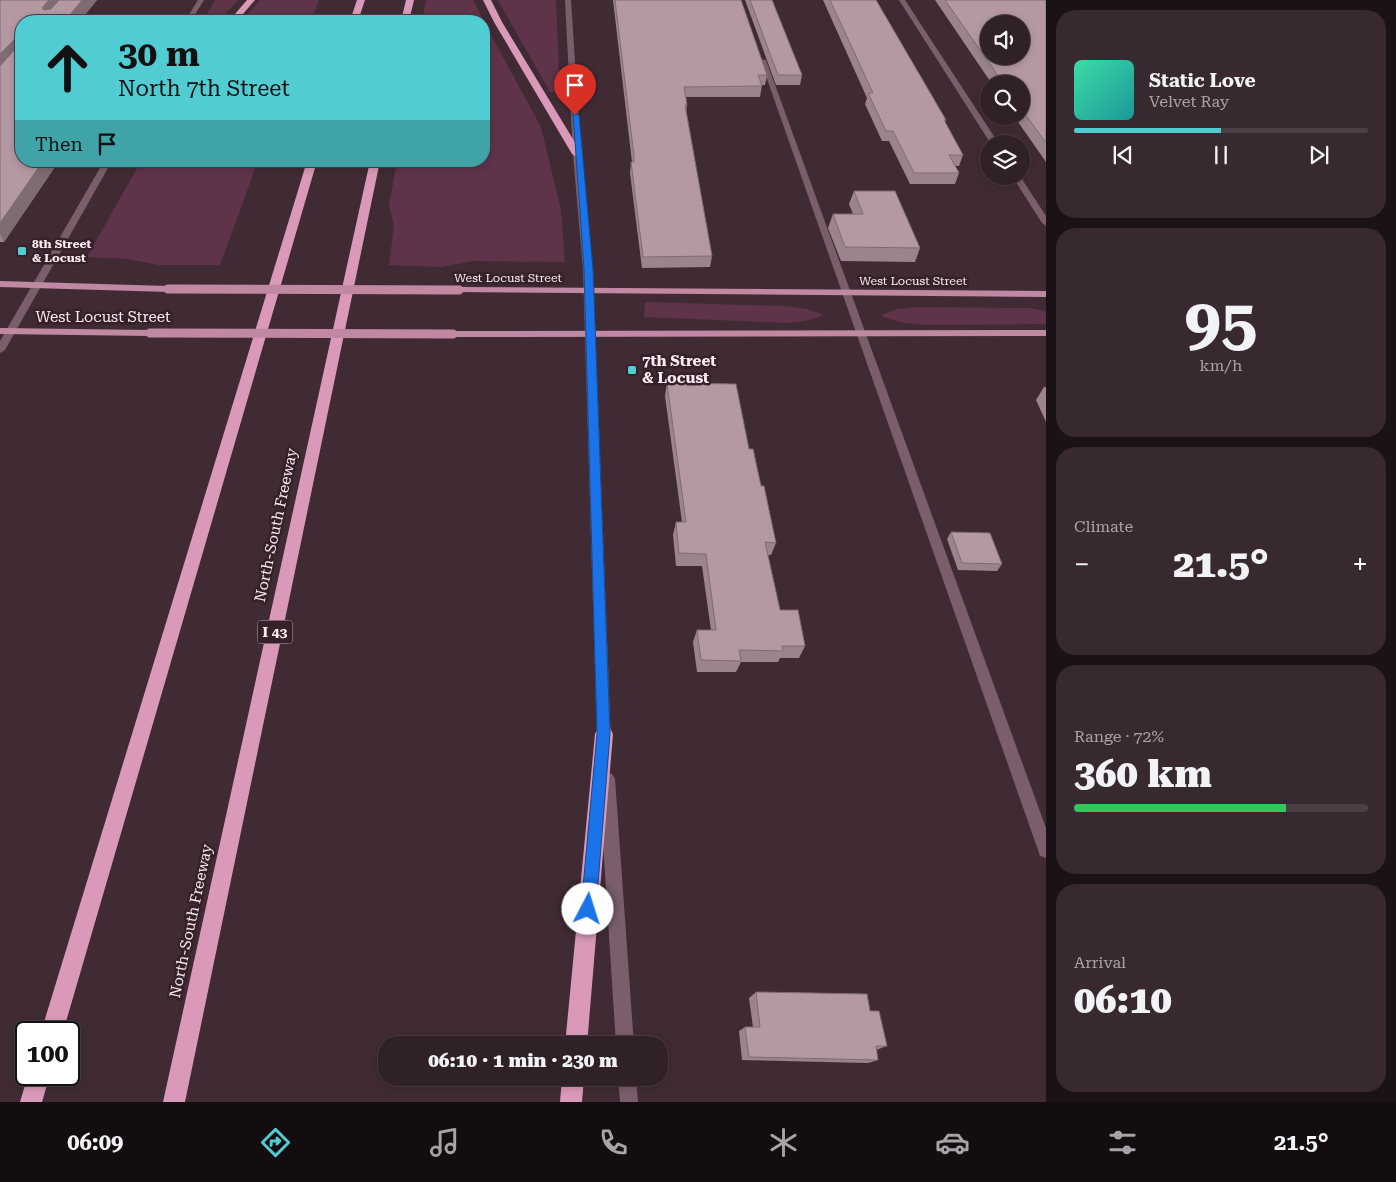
<!DOCTYPE html>
<html lang="en">
<head>
<meta charset="utf-8">
<style>
	body { margin:0; font-family:"Roboto Serif",serif; background:#382830; color:#f1f3f6; height:100vh; display:flex; flex-direction:column; font-size:19px; white-space:nowrap }
	* { box-sizing:border-box; margin:0 }
	p { font-size:16px; color:#a8a3a8 }
	.icon { flex:none; width:28px; height:28px; fill:none; stroke:currentColor; stroke-width:2; stroke-linecap:round; stroke-linejoin:round }
	.map { position:relative; flex:1; overflow:hidden }
	.drawer { display:flex; flex-direction:column; gap:10px; padding:10px; background:#1a1216; width:350px }
	.drawer>* { flex:none }
	.hud { position:absolute; left:15px; top:15px; width:475px; height:152px; border-radius:20px; box-shadow:0 2px 8px #0003,0 0 0 1px #4b3e45; background:#51ccd2; color:#111; overflow:hidden }
	.controls { position:absolute; left:980px; top:15px; display:grid; gap:10px }
	.controls a { display:grid; place-items:center; width:50px; height:50px; border-radius:50%; background:#302028; box-shadow:0 2px 8px #0003,0 0 0 1px #4b3e45; font-size:25px }
	.speed { position:absolute; left:15px; top:1021px; display:flex; gap:10px; font-size:25px; font-weight:700; text-align:center }
	.speed>* { display:grid; place-content:center; width:65px; height:65px; border-radius:50%; background:#302028; box-shadow:0 2px 8px #0003,0 0 0 1px #4b3e45; line-height:1 }
	.speed .limit { border:2px solid #111; border-radius:8px; background:#fff; color:#111 }
	.pin { position:absolute; display:grid; place-items:center; width:42px; height:42px; color:#fff; margin:-51px -21px; border-radius:50% 50% 50% 0; rotate:-45deg; box-shadow:0 0 5px #0007 }
	.pin .icon { rotate:45deg }
	.me { position:absolute; width:55px; margin:-28px; rotate:5deg; stroke-linejoin:round; filter:drop-shadow(0 0 4px #0008) }
	.turn { display:flex; align-items:center; gap:18px; height:105px; padding:0 20px; font-size:22px }
	.turn .icon { width:65px; height:65px; stroke-width:2.5 }
	.turn b { display:block; font-size:35px; line-height:42px }
	.then { display:flex; align-items:center; height:48px; padding:0 20px; background:#0003; gap:10px; font-size:19px }
	.big { font-size:38px; font-weight:800; line-height:1.1 }
	.drawer .card { flex:1; display:flex; flex-direction:column; justify-content:center; gap:8px; min-width:0; padding:0 18px; border-radius:20px; background:#382830 }
	.drawer .dial { align-items:center; gap:0 }
	.dial b { font-size:65px; line-height:1 }
	.song { display:flex; align-items:center; gap:15px }
	.cover { width:60px; height:60px; border-radius:8px; background:linear-gradient(135deg,hsl(160 70% 55%),hsl(180 70% 35%)) }
	.played { height:5px; border-radius:2px; background:linear-gradient(90deg,#51ccd2 50%,#4b3e45 50%) }
	.keys { display:flex; justify-content:space-around; direction:ltr }
	.heat { display:flex; justify-content:space-between; align-items:center; font-size:28px; direction:ltr }
	.charge { height:8px; border-radius:4px; background:linear-gradient(90deg,#34c759 72%,#4b3e45 0) }
	.trip { position:absolute; left:378px; top:1036px; width:290px; height:50px; border-radius:20px; background:#302028; box-shadow:0 2px 8px #0003,0 0 0 1px #4b3e45; font-weight:800; line-height:50px; text-align:center }
	.tab-bar { display:flex; height:80px; justify-content:space-around; align-items:center; background:#130d10; color:#a8a3a8 }
	.tab-bar .icon { width:35px; height:35px }
	.tab-bar .selected { color:#51ccd2 }
	.tab-bar b { font-size:22px; color:#f1f3f6 }
	main { display:flex; flex:1; min-height:0 }
	.map>svg:first-child { display:block }
</style>
</head>
<body>
<main>
<div class="map">
<svg width="1046" height="1102" viewBox="0 0 1046 1102">
	<rect width="100%" height="100%" fill="#402b35"/>
	<path fill="#5f334a" d="M215 0H238L220 21H203Z
		M260 0H319L311 21H242Z
		M426 0H473L484 21H422Z
		M498 0H556L559 72 557 92H550Z
		M484 22 541 127 561 210 565 262 473 261 441 267 389 265 394 225 389 206 397 161H484Z
		M141 161H258L220 265H159L128 259 87 257Z
		M645 302 785 306 807 309 824 315 810 320 789 323 644 317Z
		M913 307 1029 308 1046 311V324L925 325 899 322 881 316 893 310Z"/>
	<g fill="none" stroke-linecap="round" stroke-linejoin="round">
		<path fill="#7a5e6b" fill-rule="evenodd" d="M198 0H204L191 21H185Z
			M565 0H571L581 154 593 269 611 741 609 746 604 748 599 746 597 741 583 269 573 154Z
			M899 0H905L999 144H991Z
			M760 59 766 60 1046 828V858L1040 856 1038 850Z
			M104 161H112L5 350 0 353V341Z
			M1012 176H1020L1046 216V226L1042 223Z
			M607 772 612 774 615 779 634 1045H616L599 779 602 774Z
			M618 1078H636L638 1102H620Z"/>
		<path fill="#c088a3" fill-rule="evenodd" d="M0 281 168 286 173 289 168 292 0 287Z
			M459 287 1046 291V297L456 292V288Z
			M0 328 150 330 155 333 150 336 0 334Z
			M1046 330V336L453 337 448 334 453 331Z"/>
		<path fill="#db99b9" fill-rule="evenodd" d="M247 0H255L237 21H229Z
			M357 0H365L358 21H350Z
			M406 0H414L409 21H401Z
			M483 0H491L502 22 582 154 580 156 577 157 572 154 494 22Z
			M307 161H317L63 1032H41Z
			M370 161H380L185 1102H163Z
			M604 726 610 728 613 734 587 1045H565L595 734 598 728Z
			M28 1075H50L42 1102H20Z
			M562 1078H584L582 1102H560Z"/>
		<path stroke="#c088a3" stroke-width="9" d="M168 289 459 290
			M150 333 453 334"/>
	</g>
	<path fill="#9b848e" d="M0 0H97L80 21H21V161H59L4 242H0Z
		M613 0H741L767 75 765 85H762L760 97H686L687 105 686 113 712 256 710 267 642 268 630 173 631 162H632Z
		M745 0H772L802 75 800 85H776Z
		M823 0H876L946 120 945 123 963 155 959 166H955L959 173 955 184H910L889 141H882L865 104 867 98Z
		M935 0H1046V162L1014 116H1021V84H992Z
		M854 191 920 248 915 262 841 261 828 228 833 214H853L849 204Z
		M667 383 749 449 761 486 776 543 771 555H768L780 610 805 646 799 658H780L778 662H741L736 672H697L693 642 697 630H711L702 566H676L673 535 676 522H682L665 396Z
		M1044 387H1046V422L1036 400Z
		M951 532 1002 564 997 571 958 570 947 539Z
		M756 992 870 1011 887 1046 876 1050 878 1060 868 1063 742 1060 739 1031 745 1027H753L749 998Z"/>
	<path fill="#7e6b74" d="M49 0H65L47 21 42 8Z
		M82 0H97L80 21H65Z
		M15 39 21 52 0 74V54Z
		M43 161H59L4 242 0 234V223Z"/>
	<path fill="#b499a5" stroke="#7e6b74" fill-rule="evenodd" d="M0 0H49L42 8 44 10 51 9 59 0H82L65 21H21V161H43L0 223V66L16 48 17 41 15 39 0 54Z
		M615 0H741L767 75H758L762 86 684 87 687 105H685L712 256 643 257 631 162H634V156Z
		M750 0H772L802 75H778Z
		M830 0H876L946 120H944L963 155H949L959 173H914L893 131H886L868 93H873Z
		M945 0H1046V143L1021 108V84H1004ZM989 24H1021V56H989Z
		M854 191H895L920 248 845 247 833 214H863Z
		M667 383 736 384 749 449H753L761 486H764L776 543 765 542 780 610H798L805 646H782L783 651 739 650 741 661 701 660 697 630H716L706 554 679 553 676 522H686Z
		M951 532 990 533 1002 564 962 563Z
		M756 992 867 994 870 1011H879L887 1046H876L878 1060 749 1057 745 1027H760Z"/>
	<path fill="#1a73e8" stroke="#114b97" d="M573 113 579 115 593 269 610 734 596 909 593 914 588 917 583 914 581 909 597 734 584 269Z"/>
	<g fill="#51ccd2" stroke="#36212b" stroke-width="2">
		<rect x="17" y="246" width="10" height="10" rx="2.5"/>
		<rect x="627" y="365" width="10" height="10" rx="2.5"/>
	</g>
	<g text-anchor="middle" stroke-width="5" stroke-linejoin="round" paint-order="stroke">
		<g font-size="12" font-weight="bold" fill="#faebf1" stroke="#36212b" text-anchor="start">
			<text x="32" y="248">8th Street<tspan x="32" dy="14">&amp; Locust</tspan></text>
		</g>
		<g font-size="12" fill="#faebf1" stroke="#36212b">
			<text x="508" y="282">West Locust Street</text>
			<text x="913" y="285">West Locust Street</text>
		</g>
		<rect fill="#36212b" stroke="#bfaeb6" stroke-width="1" x="257.5" y="620.5" width="35" height="23" rx="4"/>
		<g font-size="14" font-weight="bold" fill="#faebf1">
			<text x="275" y="637">I 43</text>
		</g>
		<g font-size="15" fill="#faebf1" stroke="#36212b">
			<text x="103" y="322">West Locust Street</text>
			<text transform="translate(276 525) rotate(-78)" y="5">North-South Freeway</text>
			<text transform="translate(191 921) rotate(-78)" y="5">North-South Freeway</text>
		</g>
		<g font-size="15" font-weight="bold" fill="#faebf1" stroke="#36212b" text-anchor="start">
			<text x="642" y="366">7th Street<tspan x="642" dy="17">&amp; Locust</tspan></text>
		</g>
	</g>
</svg>
<div class="controls">
<a><svg class="icon" aria-label="sound" viewBox="0 0 24 24"><path d="M4 9h4l5-4v14l-5-4H4zM17 9q2 3 0 6"/></svg></a>
<a><svg class="icon" aria-label="search" viewBox="0 0 24 24"><circle cx="10" cy="10" r="6"/><path d="M15 15l6 6"/></svg></a>
<a><svg class="icon" aria-label="layers" viewBox="0 0 24 24"><path d="M12 4l9 5-9 5-9-5zM3 14l9 5 9-5"/></svg></a>
</div>
<div class="speed"><div class="limit">100</div></div>
<div class="pin" style="left:575px;top:115px;background:#d93025"><svg class="icon" aria-label="arrive" viewBox="0 0 24 24"><path d="M6 21V4h12l-3 4 3 4H6"/></svg></div>
<svg class="me" style="left:588px;top:909px" viewBox="-20 -20 40 40"><circle r="19" fill="#fff"/><path d="M0-13L10 11 0 6-10 11z" fill="#1a73e8"/></svg>
<div class="trip">06:10 · 1 min · 230 m</div>
<div class="hud">
<div class="turn"><svg class="icon" aria-label="ahead" viewBox="0 0 24 24"><path d="M12 20V5M6 11l6-6 6 6"/></svg><div><b>30 m</b>North 7th Street</div></div>
<div class="then">Then<svg class="icon" aria-label="arrive" viewBox="0 0 24 24"><path d="M6 21V4h12l-3 4 3 4H6"/></svg></div>
</div>
</div>
<section class="drawer">
<div class="card">
<div class="song"><i class="cover"></i><div><b>Static Love</b><p>Velvet Ray</p></div></div>
<div class="played"></div>
<div class="keys"><svg class="icon" aria-label="previous" viewBox="0 0 24 24"><path d="M18 5L8 12l10 7zM5 5v14"/></svg><svg class="icon" aria-label="pause" viewBox="0 0 24 24"><path d="M8 5v14M16 5v14"/></svg><svg class="icon" aria-label="next" viewBox="0 0 24 24"><path d="M6 5l10 7-10 7zM19 5v14"/></svg></div>
</div>
<div class="card dial"><b>95</b><p>km/h</p></div>
<div class="card"><p>Climate</p>
<div class="heat"><a>−</a><b class="big">21.5°</b><a>+</a></div>
</div>
<div class="card"><p>Range · 72%</p><b class="big">360 km</b><div class="charge"></div></div>
<div class="card"><p>Arrival</p><b class="big">06:10</b></div>
</section>
</main>
<nav class="tab-bar">
<b>06:09</b>
<svg class="icon selected" aria-label="directions" viewBox="0 0 24 24"><path d="M12 3l9 9-9 9-9-9zM9 14v-3h6M13 9l2 2-2 2"/></svg>
<svg class="icon" aria-label="music" viewBox="0 0 24 24"><path d="M9 18V5l10-2v13"/><circle cx="6" cy="18" r="3"/><circle cx="16" cy="16" r="3"/></svg>
<svg class="icon" aria-label="phone" viewBox="0 0 24 24"><path d="M5 4h4l2 5-3 2q2 4 5 5l2-3 5 2v4C11 20 4 13 5 4z"/></svg>
<svg class="icon" aria-label="climate" viewBox="0 0 24 24"><path d="M12 3v18M4 7l16 10M4 17L20 7"/></svg>
<svg class="icon" aria-label="car" viewBox="0 0 24 24"><path d="M5 17H2v-5l4-1 3-4h7l3 4 3 1v5h-3M9 17h6M6 11h13"/><circle cx="7" cy="17" r="2"/><circle cx="17" cy="17" r="2"/></svg>
<svg class="icon" aria-label="filters" viewBox="0 0 24 24"><path d="M4 7h16M4 17h16"/><circle cx="9" cy="7" r="2"/><circle cx="15" cy="17" r="2"/></svg>
<b>21.5°</b>
</nav>
</body>
</html>
